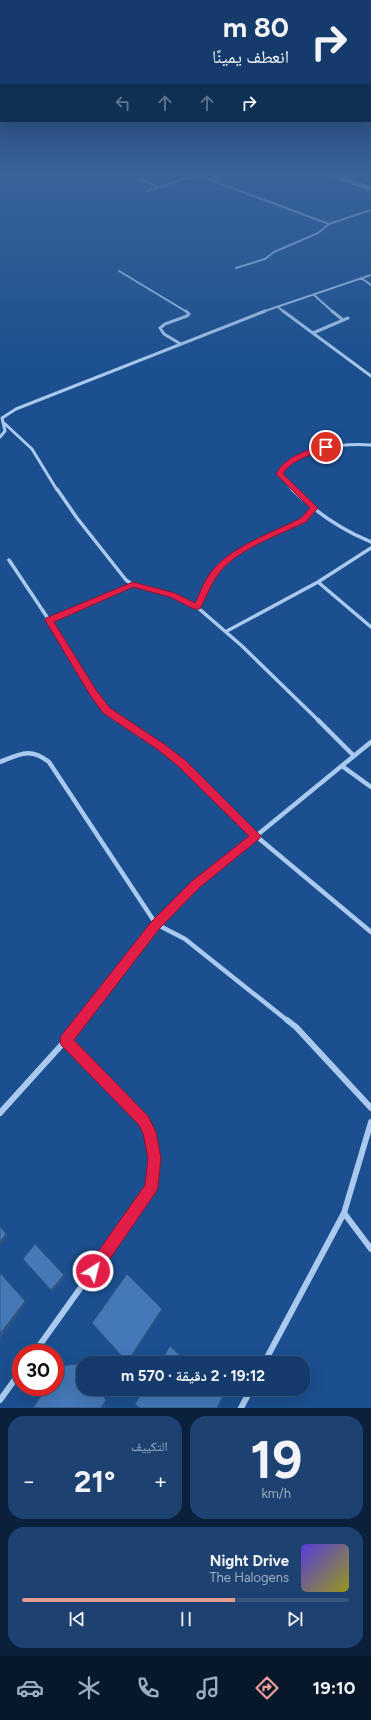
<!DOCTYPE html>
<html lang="ar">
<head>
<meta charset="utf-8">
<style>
	body { margin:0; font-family:Figtree,"Noto Naskh Arabic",sans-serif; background:#1d4271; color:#f1f3f6; direction:rtl; height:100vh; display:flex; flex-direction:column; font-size:15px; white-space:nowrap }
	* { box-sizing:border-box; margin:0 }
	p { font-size:13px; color:#9dadc1 }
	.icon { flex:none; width:22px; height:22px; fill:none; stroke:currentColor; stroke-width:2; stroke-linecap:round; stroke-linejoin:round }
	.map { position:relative; height:1408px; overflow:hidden; direction:ltr }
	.side { display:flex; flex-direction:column; gap:8px; padding:8px; background:#0b203b; flex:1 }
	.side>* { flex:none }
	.guide { position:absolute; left:0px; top:0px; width:371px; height:122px; box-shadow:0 4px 16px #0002,0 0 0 1px #33557e; direction:rtl; background:#143b6b; color:#f1f3f6; overflow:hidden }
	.speed { position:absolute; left:12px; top:1344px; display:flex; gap:8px; font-size:20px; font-weight:700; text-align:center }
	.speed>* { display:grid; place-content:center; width:52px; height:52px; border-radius:50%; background:#143b6b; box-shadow:0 4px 16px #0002,0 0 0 1px #33557e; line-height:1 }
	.speed .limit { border:6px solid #d22; background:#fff; color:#111 }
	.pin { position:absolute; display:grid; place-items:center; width:34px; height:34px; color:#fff; margin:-17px; border:2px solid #fff; border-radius:50%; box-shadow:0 1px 4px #0007 }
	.me { position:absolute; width:44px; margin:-22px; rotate:36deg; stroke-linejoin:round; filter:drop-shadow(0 0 3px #0008) }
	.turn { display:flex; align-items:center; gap:14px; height:84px; padding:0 16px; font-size:18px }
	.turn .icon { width:52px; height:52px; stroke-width:2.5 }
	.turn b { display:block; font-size:28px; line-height:34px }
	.lanes { display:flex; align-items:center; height:38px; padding:0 16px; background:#0003; justify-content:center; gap:20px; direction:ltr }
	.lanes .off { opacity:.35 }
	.big { font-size:30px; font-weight:700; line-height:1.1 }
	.side .widget { flex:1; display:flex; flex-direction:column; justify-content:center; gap:6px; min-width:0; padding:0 14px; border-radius:16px; background:#1d4271 }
	.side .dial { align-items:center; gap:0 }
	.dial b { font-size:52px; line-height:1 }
	.song { display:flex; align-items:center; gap:12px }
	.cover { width:48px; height:48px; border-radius:6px; background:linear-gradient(135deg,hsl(250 70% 55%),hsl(60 70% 35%)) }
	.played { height:4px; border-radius:2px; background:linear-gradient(90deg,#e69b98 65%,#33557e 65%) }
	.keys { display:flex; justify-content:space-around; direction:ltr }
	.heat { display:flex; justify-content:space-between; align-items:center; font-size:22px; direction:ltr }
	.side .tiles { flex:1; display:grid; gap:8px; grid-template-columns:1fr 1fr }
	.widget:last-child { grid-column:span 2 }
	.trip { position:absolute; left:76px; top:1356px; width:234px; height:40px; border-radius:16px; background:#143b6b; box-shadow:0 4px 16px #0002,0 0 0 1px #33557e; font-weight:700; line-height:40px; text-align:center; direction:rtl }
	.menu { display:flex; height:64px; justify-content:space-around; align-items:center; background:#08182b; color:#9dadc1 }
	.menu .icon { width:28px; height:28px }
	.menu .current { color:#e69b98 }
	.menu b { font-size:18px; color:#f1f3f6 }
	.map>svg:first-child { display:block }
</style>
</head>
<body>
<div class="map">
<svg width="371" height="1408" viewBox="0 0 371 1408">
	<rect width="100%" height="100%" fill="#1b4f8f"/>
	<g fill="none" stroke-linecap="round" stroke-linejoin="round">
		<path stroke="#a9c9ee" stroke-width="2" d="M210 179 227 173
			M141 180 158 187
			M147 191 197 175 329 224
			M236 268 265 259 274 252 318 233 329 224 371 210
			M119 271 187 312
			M361 278 371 285
			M314 295 333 312
			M278 307 284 312
			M262 312 371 275"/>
		<path stroke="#a9c9ee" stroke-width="3" d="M283 311 371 376
			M332 311 343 320
			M313 333 348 318
			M179 343 164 334 160 328 165 324 187 316 189 314 186 311
			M4 423 32 449 57 490
			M0 437 5 431 2 418 16 409 265 311
			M293 490 279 474C293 448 345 443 371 445"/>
		<path stroke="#a9c9ee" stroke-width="3.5" d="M57 489 77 518 126 580 133 585 172 595 197 607 242 646 319 721
			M292 489C315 512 342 530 371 542
			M9 560 49 620 106 711 122 721
			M318 582 371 627
			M197 607 213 574 226 561 243 549 303 520 314 508
			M49 620 133 585
			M227 631 318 582 371 548"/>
		<path stroke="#a9c9ee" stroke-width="4.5" d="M120 720 160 746 182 763 256 836 371 932
			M318 720 354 756
			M0 762C20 754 30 747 49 762L156 924 185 939 288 1021
			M342 766 371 787
			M81 1021 156 924 196 885 371 742"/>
		<path stroke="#a9c9ee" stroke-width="6" d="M287 1020 296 1027 371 1108
			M0 1113 66 1040 82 1020
			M344 1213 371 1249
			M34 1353 147 1195 154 1177V1158L151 1138 143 1120 66 1040
			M264 1363 344 1213 371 1122
			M0 1400 21 1371
			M241 1408 251 1389"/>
		<path stroke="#d6e6fa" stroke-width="4.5" d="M327 173 371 189"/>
	</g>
	<path fill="#305480" d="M0 1225 8 1236 0 1246Z
		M0 1272 27 1302 0 1339Z
		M64 1275 65 1277 53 1292 51 1290Z
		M162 1309V1311L128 1362H127Z
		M98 1389H99L107 1400 102 1408H101Z"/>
	<path fill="#4478b7" stroke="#305480" d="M0 1226 6 1234 0 1242Z
		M35 1244 64 1275 51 1290 23 1259Z
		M0 1273 25 1301 0 1334Z
		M127 1274 162 1309 127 1362 92 1323Z
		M170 1346 188 1363H160Z
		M79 1364 83 1369V1389H98L106 1400 101 1408H33L47 1387H55V1375L61 1366Z
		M144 1389H216L223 1396 217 1408H140L135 1404Z"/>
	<linearGradient id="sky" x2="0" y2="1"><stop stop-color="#0f2b4f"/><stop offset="0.47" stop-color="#39639b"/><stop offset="1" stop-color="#39639b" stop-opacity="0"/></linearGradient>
	<rect width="371" height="370" fill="url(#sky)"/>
	<path fill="#e11d48" stroke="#92132f" d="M326 445 330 447 329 448C316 453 290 460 283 474L316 506 318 508 306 522C279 535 234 550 217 576 210 586 206 598 200 609H194L170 597 133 587 54 622 96 690 110 708 164 744 185 760 261 836 259 839 199 888 160 928 74 1040 148 1116 156 1132 161 1158 158 1187 156 1192 98 1276 93 1278 88 1276 85 1271 88 1266 145 1185 148 1158 143 1133 139 1125 61 1045 60 1040 61 1036 152 921 192 881 249 836 178 766 157 749 103 713 90 695 45 620 46 618 133 582 175 593 195 603C200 593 204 581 211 572 231 546 272 533 301 518L310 508 276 474C284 457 309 449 326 445Z"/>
</svg>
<div class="speed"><div class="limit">30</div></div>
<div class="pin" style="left:326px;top:447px;background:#d93025"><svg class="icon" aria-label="arrive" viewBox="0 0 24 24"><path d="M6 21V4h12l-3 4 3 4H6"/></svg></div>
<svg class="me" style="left:93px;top:1271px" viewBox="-20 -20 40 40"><circle r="17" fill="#e11d48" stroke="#fff" stroke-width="3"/><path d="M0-11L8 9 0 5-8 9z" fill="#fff"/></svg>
<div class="trip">19:12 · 2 دقيقة · 570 m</div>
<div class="guide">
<div class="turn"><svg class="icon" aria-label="right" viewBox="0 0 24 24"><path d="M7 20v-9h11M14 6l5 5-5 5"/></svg><div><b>80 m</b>انعطف يمينًا</div></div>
<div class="lanes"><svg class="icon off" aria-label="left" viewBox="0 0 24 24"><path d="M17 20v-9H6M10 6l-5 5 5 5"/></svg><svg class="icon off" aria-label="ahead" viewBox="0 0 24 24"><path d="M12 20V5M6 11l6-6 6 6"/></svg><svg class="icon off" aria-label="ahead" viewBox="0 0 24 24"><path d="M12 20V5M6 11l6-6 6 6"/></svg><svg class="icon" aria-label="right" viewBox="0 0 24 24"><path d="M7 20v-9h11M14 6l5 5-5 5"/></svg></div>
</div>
</div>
<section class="side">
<div class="tiles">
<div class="widget dial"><b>19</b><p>km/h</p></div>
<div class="widget"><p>التكييف</p>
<div class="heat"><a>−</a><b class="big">21°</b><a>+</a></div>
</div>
<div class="widget">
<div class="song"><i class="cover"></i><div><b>Night Drive</b><p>The Halogens</p></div></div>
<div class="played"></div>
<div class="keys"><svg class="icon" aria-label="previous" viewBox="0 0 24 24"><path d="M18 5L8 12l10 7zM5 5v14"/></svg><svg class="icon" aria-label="pause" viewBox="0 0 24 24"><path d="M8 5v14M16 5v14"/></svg><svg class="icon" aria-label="next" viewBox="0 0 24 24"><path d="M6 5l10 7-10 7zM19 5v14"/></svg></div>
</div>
</div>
</section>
<nav class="menu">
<b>19:10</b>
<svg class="icon current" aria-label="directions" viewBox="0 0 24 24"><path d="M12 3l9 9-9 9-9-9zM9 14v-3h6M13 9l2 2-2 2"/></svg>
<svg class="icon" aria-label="music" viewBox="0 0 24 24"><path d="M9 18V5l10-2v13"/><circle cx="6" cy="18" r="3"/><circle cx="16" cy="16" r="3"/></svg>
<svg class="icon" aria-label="phone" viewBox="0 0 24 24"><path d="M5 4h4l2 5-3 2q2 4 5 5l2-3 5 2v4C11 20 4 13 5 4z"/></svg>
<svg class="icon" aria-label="climate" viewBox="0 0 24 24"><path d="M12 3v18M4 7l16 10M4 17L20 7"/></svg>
<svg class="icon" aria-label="car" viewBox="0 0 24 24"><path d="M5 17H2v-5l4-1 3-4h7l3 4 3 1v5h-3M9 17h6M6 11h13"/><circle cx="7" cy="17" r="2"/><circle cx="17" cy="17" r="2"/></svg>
</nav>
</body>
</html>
